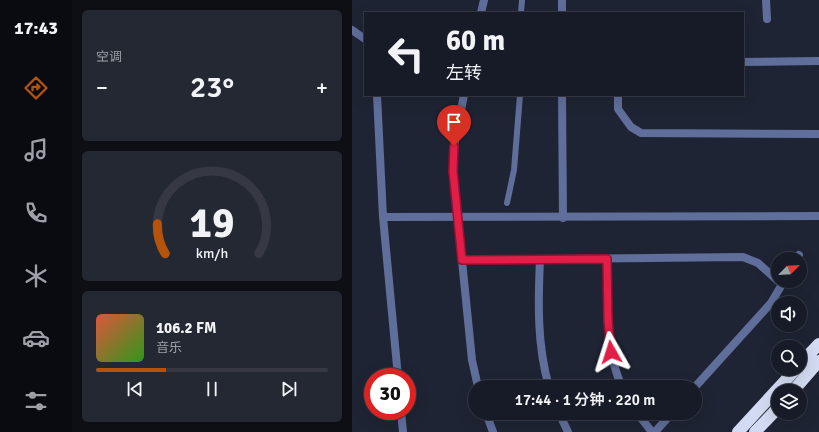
<!DOCTYPE html>
<html lang="zh">
<head>
<meta charset="utf-8">
<style>
	body { margin:0; font-family:Signika,"Noto Sans SC",sans-serif; background:#242833; color:#f1f3f6; height:100vh; display:flex; flex-direction:column; font-size:15px; white-space:nowrap }
	* { box-sizing:border-box; margin:0 }
	p { font-size:13px; color:#9ea1a7 }
	.icon { flex:none; width:22px; height:22px; fill:none; stroke:currentColor; stroke-width:2; stroke-linecap:round; stroke-linejoin:round }
	.map { position:relative; flex:1; overflow:hidden }
	.panel { display:flex; flex-direction:column; gap:10px; padding:10px; background:#0d0f15; width:280px }
	.panel>* { flex:none }
	.guide { position:absolute; left:12px; top:12px; width:380px; height:84px; border-radius:0px; box-shadow:0 4px 16px #0002,0 0 0 1px #363944; background:#171b27; color:#f1f3f6; overflow:hidden }
	.needle { width:26px; rotate:66deg }
	.tools { position:absolute; left:419px; top:252px; display:grid; gap:8px }
	.tools a { display:grid; place-items:center; width:36px; height:36px; border-radius:50%; background:#171b27; box-shadow:0 4px 16px #0002,0 0 0 1px #363944; font-size:20px }
	.speed { position:absolute; left:12px; top:368px; display:flex; gap:8px; font-size:20px; font-weight:700; text-align:center }
	.speed>* { display:grid; place-content:center; width:52px; height:52px; border-radius:50%; background:#171b27; box-shadow:0 4px 16px #0002,0 0 0 1px #363944; line-height:1 }
	.speed .limit { border:6px solid #d22; background:#fff; color:#111 }
	.pin { position:absolute; display:grid; place-items:center; width:34px; height:34px; color:#fff; margin:-41px -17px; border-radius:50% 50% 50% 0; rotate:-45deg; box-shadow:0 0 4px #0007 }
	.pin .icon { rotate:45deg }
	.me { position:absolute; width:44px; margin:-22px; rotate:354deg; stroke-linejoin:round; filter:drop-shadow(0 0 3px #0008) }
	.turn { display:flex; align-items:center; gap:14px; height:84px; padding:0 16px; font-size:18px }
	.turn .icon { width:52px; height:52px; stroke-width:2.5 }
	.turn b { display:block; font-size:28px; line-height:34px }
	.big { font-size:30px; font-weight:600; line-height:1.1 }
	.panel .tile { flex:1; display:flex; flex-direction:column; justify-content:center; gap:6px; min-width:0; padding:0 14px; border-radius:6px; background:#242833 }
	.panel .dial { align-items:center; gap:0 }
	.dial svg { height:104px; overflow:visible; fill:none; stroke:#363944; stroke-width:7; stroke-linecap:round; text-anchor:middle }
	.dial text { fill:#f1f3f6; stroke:none }
	.song { display:flex; align-items:center; gap:12px }
	.cover { width:48px; height:48px; border-radius:6px; background:linear-gradient(135deg,hsl(10 70% 55%),hsl(110 70% 35%)) }
	.played { height:4px; border-radius:2px; background:linear-gradient(90deg,#b45309 30%,#363944 30%) }
	.keys { display:flex; justify-content:space-around; direction:ltr }
	.heat { display:flex; justify-content:space-between; align-items:center; font-size:22px; direction:ltr }
	.trip { position:absolute; left:116px; top:380px; width:234px; height:40px; border-radius:20px; background:#171b27; box-shadow:0 4px 16px #0002,0 0 0 1px #363944; font-weight:600; line-height:40px; text-align:center }
	main { display:flex; flex:1; min-height:0 }
	.menu { display:flex; flex-direction:column; width:72px; justify-content:space-around; align-items:center; background:#090b10; color:#9ea1a7 }
	.menu .icon { width:28px; height:28px }
	.menu .on { color:#b45309 }
	.menu b { font-size:18px; color:#f1f3f6 }
	.map>svg:first-child { display:block }
</style>
</head>
<body>
<main>
<nav class="menu">
<b>17:43</b>
<svg class="icon on" aria-label="directions" viewBox="0 0 24 24"><path d="M12 3l9 9-9 9-9-9zM9 14v-3h6M13 9l2 2-2 2"/></svg>
<svg class="icon" aria-label="music" viewBox="0 0 24 24"><path d="M9 18V5l10-2v13"/><circle cx="6" cy="18" r="3"/><circle cx="16" cy="16" r="3"/></svg>
<svg class="icon" aria-label="phone" viewBox="0 0 24 24"><path d="M5 4h4l2 5-3 2q2 4 5 5l2-3 5 2v4C11 20 4 13 5 4z"/></svg>
<svg class="icon" aria-label="climate" viewBox="0 0 24 24"><path d="M12 3v18M4 7l16 10M4 17L20 7"/></svg>
<svg class="icon" aria-label="car" viewBox="0 0 24 24"><path d="M5 17H2v-5l4-1 3-4h7l3 4 3 1v5h-3M9 17h6M6 11h13"/><circle cx="7" cy="17" r="2"/><circle cx="17" cy="17" r="2"/></svg>
<svg class="icon" aria-label="filters" viewBox="0 0 24 24"><path d="M4 7h16M4 17h16"/><circle cx="9" cy="7" r="2"/><circle cx="15" cy="17" r="2"/></svg>
</nav>
<section class="panel">
<div class="tile"><p>空调</p>
<div class="heat"><a>−</a><b class="big">23°</b><a>+</a></div>
</div>
<div class="tile dial"><svg viewBox="0 0 100 80">
<path d="M14 69A42 42 0 1 1 86 69"/>
<path d="M14 69A42 42 0 0 1 8 46" stroke="#b45309"/>
<text x="50" y="56" font-size="32" font-weight="700">19</text>
<text x="50" y="72" font-size="11">km/h</text>
</svg></div>
<div class="tile">
<div class="song"><i class="cover"></i><div><b>106.2 FM</b><p>音乐</p></div></div>
<div class="played"></div>
<div class="keys"><svg class="icon" aria-label="previous" viewBox="0 0 24 24"><path d="M18 5L8 12l10 7zM5 5v14"/></svg><svg class="icon" aria-label="pause" viewBox="0 0 24 24"><path d="M8 5v14M16 5v14"/></svg><svg class="icon" aria-label="next" viewBox="0 0 24 24"><path d="M6 5l10 7-10 7zM19 5v14"/></svg></div>
</div>
</section>
<div class="map">
<svg width="467" height="432" viewBox="0 0 467 432">
	<rect width="100%" height="100%" fill="#1f2434"/>
	<g fill="none" stroke-linecap="round" stroke-linejoin="round">
		<path stroke="#606e9b" stroke-width="6" d="M169 13 170 0
			M155 203 162 170 168 95"/>
		<path stroke="#606e9b" stroke-width="8" d="M210 0V13
			M414 0 415 19
			M129 13 132 0
			M0 30 13 39
			M391 62 467 61
			M25 95 31 217 46 377
			M112 95 102 146 101 171 120 360 126 387
			M210 95 211 218
			M266 95V109L279 127 289 133 467 134
			M31 217 467 216
			M188 259C186 303 185 345 197 387
			M255 259C256 301 252 348 270 387
			M445 259 447 255
			M109 260 391 257 406 263 426 281
			M343 387 419 303 432 281
			M49 411 51 432
			M134 413 141 432
			M207 413 216 432
			M285 413 300 432
			M303 432 320 413"/>
		<path stroke="#d3dbf2" stroke-width="12" d="M448 364 467 344
			M441 391 467 361
			M386 432 444 369
			M403 432 426 408"/>
	</g>
	<g fill="none" stroke-linecap="round" stroke-linejoin="round">
		<g stroke="#92132f" stroke-width="10">
			<path id="route" d="M102 146 101 171 110 260 255 259 256 320 259 352"/>
		</g>
		<use href="#route" stroke="#e11d48" stroke-width="7"/>
	</g>
</svg>
<div class="tools">
<a><svg class="needle" viewBox="-14 -14 28 28"><path d="M0-13l5 13h-10z" fill="#e53935"/><path d="M0 13l5-13h-10z" fill="#9ea1a7"/></svg></a>
<a><svg class="icon" aria-label="sound" viewBox="0 0 24 24"><path d="M4 9h4l5-4v14l-5-4H4zM17 9q2 3 0 6"/></svg></a>
<a><svg class="icon" aria-label="search" viewBox="0 0 24 24"><circle cx="10" cy="10" r="6"/><path d="M15 15l6 6"/></svg></a>
<a><svg class="icon" aria-label="layers" viewBox="0 0 24 24"><path d="M12 4l9 5-9 5-9-5zM3 14l9 5 9-5"/></svg></a>
</div>
<div class="speed"><div class="limit">30</div></div>
<div class="pin" style="left:102px;top:146px;background:#d93025"><svg class="icon" aria-label="arrive" viewBox="0 0 24 24"><path d="M6 21V4h12l-3 4 3 4H6"/></svg></div>
<svg class="me" style="left:259px;top:352px" viewBox="-20 -20 40 40"><path d="M0-17L14 15 0 8-14 15z" fill="#e11d48" stroke="#fff" stroke-width="4"/></svg>
<div class="trip">17:44 · 1 分钟 · 220 m</div>
<div class="guide">
<div class="turn"><svg class="icon" aria-label="left" viewBox="0 0 24 24"><path d="M17 20v-9H6M10 6l-5 5 5 5"/></svg><div><b>60 m</b>左转</div></div>
</div>
</div>
</main>
</body>
</html>
